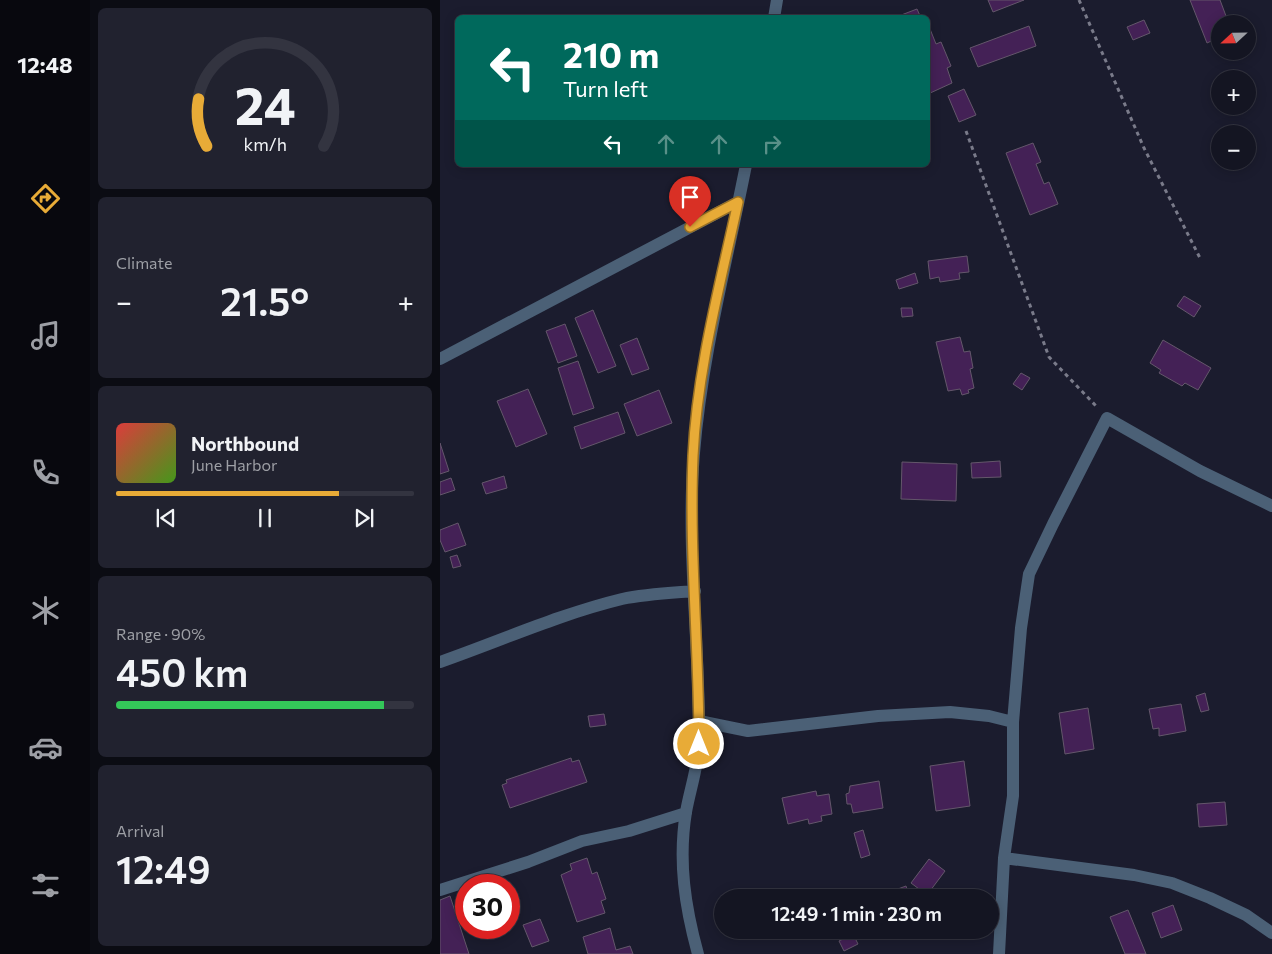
<!DOCTYPE html>
<html lang="en">
<head>
<meta charset="utf-8">
<style>
	body { margin:0; font-family:Commissioner,sans-serif; background:#21222f; color:#f1f3f6; height:100vh; display:flex; flex-direction:column; font-size:19px; white-space:nowrap }
	* { box-sizing:border-box; margin:0 }
	p { font-size:16px; color:#9d9fa5 }
	.icon { flex:none; width:28px; height:28px; fill:none; stroke:currentColor; stroke-width:2; stroke-linecap:round; stroke-linejoin:round }
	.map { position:relative; flex:1; overflow:hidden }
	.details { display:flex; flex-direction:column; gap:8px; padding:8px; background:#0b0c13; width:350px }
	.details>* { flex:none }
	.guide { position:absolute; left:15px; top:15px; width:475px; height:152px; border-radius:8px; box-shadow:0 2px 12px #0003,0 0 0 1px #333440; background:#00695c; color:#fff; overflow:hidden }
	.needle { width:32px; rotate:248deg }
	.controls { position:absolute; left:771px; top:15px; display:grid; gap:10px }
	.controls a { display:grid; place-items:center; width:45px; height:45px; border-radius:50%; background:#141522; box-shadow:0 2px 12px #0003,0 0 0 1px #333440; font-size:25px }
	.speed { position:absolute; left:15px; top:874px; display:flex; gap:10px; font-size:25px; font-weight:700; text-align:center }
	.speed>* { display:grid; place-content:center; width:65px; height:65px; border-radius:50%; background:#141522; box-shadow:0 2px 12px #0003,0 0 0 1px #333440; line-height:1 }
	.speed .limit { border:8px solid #d22; background:#fff; color:#111 }
	.pin { position:absolute; display:grid; place-items:center; width:42px; height:42px; color:#fff; margin:-51px -21px; border-radius:50% 50% 50% 0; rotate:-45deg; box-shadow:0 0 5px #0007 }
	.pin .icon { rotate:45deg }
	.me { position:absolute; width:55px; margin:-28px; rotate:0deg; stroke-linejoin:round; filter:drop-shadow(0 0 4px #0008) }
	.turn { display:flex; align-items:center; gap:18px; height:105px; padding:0 25px; font-size:22px }
	.turn .icon { width:65px; height:65px; stroke-width:2.5 }
	.turn b { display:block; font-size:35px; line-height:42px }
	.lanes { display:flex; align-items:center; height:48px; padding:0 25px; background:#0003; justify-content:center; gap:25px; direction:ltr }
	.lanes .off { opacity:.35 }
	.big { font-size:38px; font-weight:600; line-height:1.1 }
	.details .tile { flex:1; display:flex; flex-direction:column; justify-content:center; gap:8px; min-width:0; padding:0 18px; border-radius:8px; background:#21222f }
	.details .dial { align-items:center; gap:0 }
	.dial svg { height:130px; overflow:visible; fill:none; stroke:#333440; stroke-width:7; stroke-linecap:round; text-anchor:middle }
	.dial text { fill:#f1f3f6; stroke:none }
	.song { display:flex; align-items:center; gap:15px }
	.cover { width:60px; height:60px; border-radius:8px; background:linear-gradient(135deg,hsl(0 70% 55%),hsl(100 70% 35%)) }
	.played { height:5px; border-radius:2px; background:linear-gradient(90deg,#e8ab37 75%,#333440 75%) }
	.keys { display:flex; justify-content:space-around; direction:ltr }
	.heat { display:flex; justify-content:space-between; align-items:center; font-size:28px; direction:ltr }
	.charge { height:8px; border-radius:4px; background:linear-gradient(90deg,#34c759 90%,#333440 0) }
	.trip { position:absolute; left:274px; top:889px; width:285px; height:50px; border-radius:25px; background:#141522; box-shadow:0 2px 12px #0003,0 0 0 1px #333440; font-weight:600; line-height:50px; text-align:center }
	main { display:flex; flex:1; min-height:0 }
	.menu { display:flex; flex-direction:column; width:90px; justify-content:space-around; align-items:center; background:#08080e; color:#9d9fa5 }
	.menu .icon { width:35px; height:35px }
	.menu .on { color:#e8ab37 }
	.menu b { font-size:22px; color:#f1f3f6 }
	.map>svg:first-child { display:block }
</style>
</head>
<body>
<main>
<nav class="menu">
<b>12:48</b>
<svg class="icon on" aria-label="directions" viewBox="0 0 24 24"><path d="M12 3l9 9-9 9-9-9zM9 14v-3h6M13 9l2 2-2 2"/></svg>
<svg class="icon" aria-label="music" viewBox="0 0 24 24"><path d="M9 18V5l10-2v13"/><circle cx="6" cy="18" r="3"/><circle cx="16" cy="16" r="3"/></svg>
<svg class="icon" aria-label="phone" viewBox="0 0 24 24"><path d="M5 4h4l2 5-3 2q2 4 5 5l2-3 5 2v4C11 20 4 13 5 4z"/></svg>
<svg class="icon" aria-label="climate" viewBox="0 0 24 24"><path d="M12 3v18M4 7l16 10M4 17L20 7"/></svg>
<svg class="icon" aria-label="car" viewBox="0 0 24 24"><path d="M5 17H2v-5l4-1 3-4h7l3 4 3 1v5h-3M9 17h6M6 11h13"/><circle cx="7" cy="17" r="2"/><circle cx="17" cy="17" r="2"/></svg>
<svg class="icon" aria-label="filters" viewBox="0 0 24 24"><path d="M4 7h16M4 17h16"/><circle cx="9" cy="7" r="2"/><circle cx="15" cy="17" r="2"/></svg>
</nav>
<section class="details">
<div class="tile dial"><svg viewBox="0 0 100 80">
<path d="M14 69A42 42 0 1 1 86 69"/>
<path d="M14 69A42 42 0 0 1 9 40" stroke="#e8ab37"/>
<text x="50" y="56" font-size="32" font-weight="700">24</text>
<text x="50" y="72" font-size="11">km/h</text>
</svg></div>
<div class="tile"><p>Climate</p>
<div class="heat"><a>−</a><b class="big">21.5°</b><a>+</a></div>
</div>
<div class="tile">
<div class="song"><i class="cover"></i><div><b>Northbound</b><p>June Harbor</p></div></div>
<div class="played"></div>
<div class="keys"><svg class="icon" aria-label="previous" viewBox="0 0 24 24"><path d="M18 5L8 12l10 7zM5 5v14"/></svg><svg class="icon" aria-label="pause" viewBox="0 0 24 24"><path d="M8 5v14M16 5v14"/></svg><svg class="icon" aria-label="next" viewBox="0 0 24 24"><path d="M6 5l10 7-10 7zM19 5v14"/></svg></div>
</div>
<div class="tile"><p>Range · 90%</p><b class="big">450 km</b><div class="charge"></div></div>
<div class="tile"><p>Arrival</p><b class="big">12:49</b></div>
</section>
<div class="map">
<svg width="832" height="954" viewBox="0 0 832 954">
	<rect width="100%" height="100%" fill="#1b1c2e"/>
	<path fill="#442156" stroke="#64576b" d="M548 0H584L553 12Z
		M750 0H780L789 24H780V37L767 43Z
		M477 9 481 18 456 17Z
		M704 20 710 33 693 40 687 27Z
		M488 24 496 44 501 42 511 66 507 68 512 83 488 94Z
		M589 26 596 46 538 67 530 48Z
		M524 89 536 115 519 122 508 96Z
		M593 143 601 162 596 164 604 184 609 182 618 204 590 215 566 153Z
		M527 256 529 272 519 273 520 279 500 282 499 277 490 279 488 261Z
		M475 273 478 283 459 289 456 280Z
		M744 296 761 306 754 317 737 306Z
		M461 308H472L473 316 462 317Z
		M153 310 176 366 158 373 135 318Z
		M125 324 137 356 118 363 106 331Z
		M520 337 524 352 530 351 533 368 530 369 534 388 528 390 529 393 522 395 520 389 508 391 496 342Z
		M197 338 209 369 192 375 180 345Z
		M723 340 771 368 758 390 745 383 742 386 719 373 721 370 710 363Z
		M138 361 154 408 133 415 118 368Z
		M581 373 590 378 582 390 573 384Z
		M88 389 107 434 76 447 57 401Z
		M219 390 232 423 197 436 184 404Z
		M178 412 185 433 141 449 134 427Z
		M0 443 9 471 0 474Z
		M560 461 561 477 532 478 531 463Z
		M462 462 517 464 516 501 461 499Z
		M64 476 67 488 46 494 42 483Z
		M11 478 15 490 0 495V482Z
		M18 523 26 545 5 552 0 540V530Z
		M17 555 21 566 13 568 10 557Z
		M765 693 769 710 761 712 756 696Z
		M741 704 746 731 719 736V728L713 729 709 709Z
		M648 708 654 749 625 754 619 713Z
		M164 714 166 725 150 727 148 716Z
		M131 758 132 762 139 760 147 782 70 808 62 785 67 783 66 780Z
		M524 761 530 806 496 811 490 766Z
		M439 781 443 808 413 813 411 804H407L406 794 409 793 410 786Z
		M376 791 377 796 389 794 392 814 381 816 382 821 369 824 368 819 348 824 342 798Z
		M785 802 787 825 759 827 757 804Z
		M423 830 430 855 421 858 414 833Z
		M147 858 152 874 157 872 166 899 161 901 165 913 137 922 121 875 132 870 130 864Z
		M489 859 505 871 487 895 471 883Z
		M466 886 470 898H448L447 893Z
		M10 896 29 954H0V900Z
		M733 905 742 930 721 938 712 913Z
		M688 910 706 954H685L670 917Z
		M100 919 109 941 92 947 83 925Z
		M170 928 176 950 190 946 193 954H148L143 937Z
		M413 934 418 944 404 951 399 941Z"/>
	<g fill="none" stroke-linecap="round" stroke-linejoin="round">
		<path stroke="#7a7b8a" stroke-width="3" stroke-dasharray="4 4" stroke-linecap="butt" d="M639 0 704 148 761 260
			M526 131 609 357 658 408"/>
		<path stroke="#4b6076" stroke-width="12" d="M334 18 337 0
			M0 359 298 202
			M0 662C60 641 120 614 182 599 206 594 230 593 255 591
			M259 721 308 731 438 716 510 712 549 716 573 722
			M564 858 694 875 732 883 770 898 806 915 832 933
			M0 890 88 862 142 841 189 831 246 813
			M258 954C245 907 238 861 246 812 250 789 259 764 259 741 260 645 246 548 254 453 262 355 287 261 306 165
			M559 954 564 858 573 796V722L581 628 589 574 613 524 667 418 760 471 832 506"/>
	</g>
	<g fill="none" stroke-linecap="round" stroke-linejoin="round">
		<g stroke="#976f24" stroke-width="12">
			<path id="route" d="M250 227 298 202C280 285 257 370 253 456 249 552 259 648 259 744"/>
		</g>
		<use href="#route" stroke="#e8ab37" stroke-width="9"/>
	</g>
</svg>
<div class="controls">
<a><svg class="needle" viewBox="-14 -14 28 28"><path d="M0-13l5 13h-10z" fill="#e53935"/><path d="M0 13l5-13h-10z" fill="#9d9fa5"/></svg></a>
<a>+</a>
<a>−</a>
</div>
<div class="speed"><div class="limit">30</div></div>
<div class="pin" style="left:250px;top:227px;background:#d93025"><svg class="icon" aria-label="arrive" viewBox="0 0 24 24"><path d="M6 21V4h12l-3 4 3 4H6"/></svg></div>
<svg class="me" style="left:259px;top:744px" viewBox="-20 -20 40 40"><circle r="17" fill="#e8ab37" stroke="#fff" stroke-width="3"/><path d="M0-11L8 9 0 5-8 9z" fill="#fff"/></svg>
<div class="trip">12:49 · 1 min · 230 m</div>
<div class="guide">
<div class="turn"><svg class="icon" aria-label="left" viewBox="0 0 24 24"><path d="M17 20v-9H6M10 6l-5 5 5 5"/></svg><div><b>210 m</b>Turn left</div></div>
<div class="lanes"><svg class="icon" aria-label="left" viewBox="0 0 24 24"><path d="M17 20v-9H6M10 6l-5 5 5 5"/></svg><svg class="icon off" aria-label="ahead" viewBox="0 0 24 24"><path d="M12 20V5M6 11l6-6 6 6"/></svg><svg class="icon off" aria-label="ahead" viewBox="0 0 24 24"><path d="M12 20V5M6 11l6-6 6 6"/></svg><svg class="icon off" aria-label="right" viewBox="0 0 24 24"><path d="M7 20v-9h11M14 6l5 5-5 5"/></svg></div>
</div>
</div>
</main>
</body>
</html>
